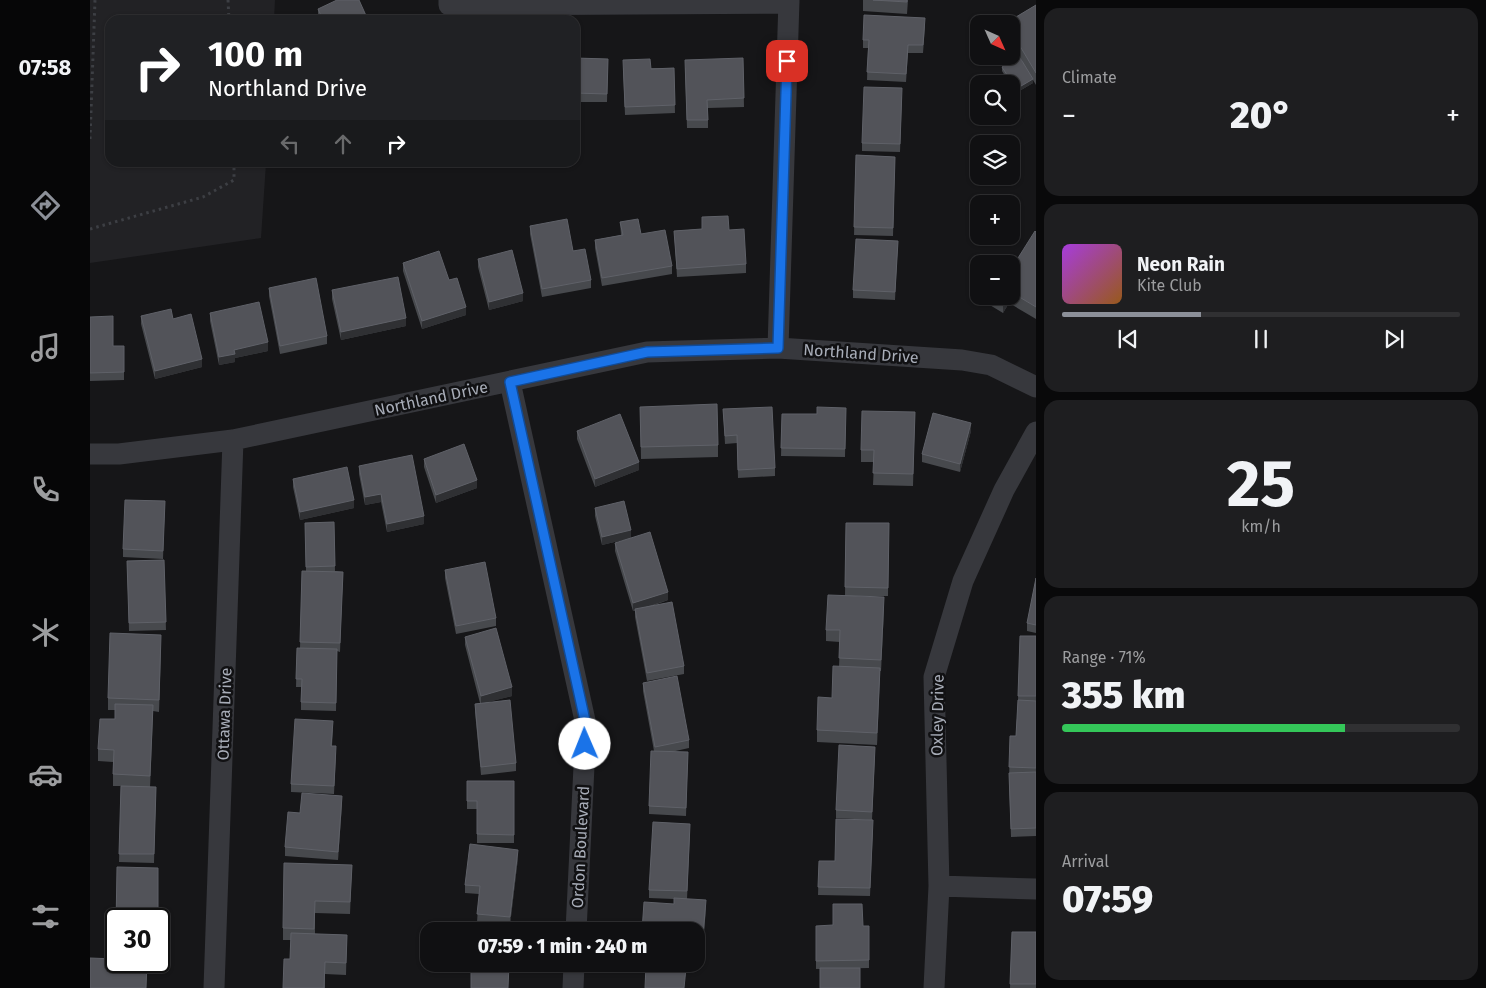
<!DOCTYPE html>
<html lang="en">
<head>
<meta charset="utf-8">
<style>
	body { margin:0; font-family:"Fira Sans",sans-serif; background:#1e1e20; color:#f1f3f6; height:100vh; display:flex; flex-direction:column; font-size:19px; white-space:nowrap }
	* { box-sizing:border-box; margin:0 }
	p { font-size:16px; color:#9c9d9f }
	.icon { flex:none; width:28px; height:28px; fill:none; stroke:currentColor; stroke-width:2; stroke-linecap:round; stroke-linejoin:round }
	.map { position:relative; flex:1; overflow:hidden }
	.panel { display:flex; flex-direction:column; gap:8px; padding:8px; background:#09090a; width:450px }
	.panel>* { flex:none }
	.guide { position:absolute; left:15px; top:15px; width:475px; height:152px; border-radius:15px; box-shadow:0 1px 4px #0004,0 0 0 1px #303032; background:#202124; color:#fff; overflow:hidden }
	.needle { width:32px; rotate:135deg }
	.controls { position:absolute; left:880px; top:15px; display:grid; gap:10px }
	.controls a { display:grid; place-items:center; width:50px; height:50px; border-radius:10px; background:#101012; box-shadow:0 1px 4px #0004,0 0 0 1px #303032; font-size:25px }
	.speed { position:absolute; left:15px; top:908px; display:flex; gap:10px; font-size:25px; font-weight:700; text-align:center }
	.speed>* { display:grid; place-content:center; width:65px; height:65px; border-radius:50%; background:#101012; box-shadow:0 1px 4px #0004,0 0 0 1px #303032; line-height:1 }
	.speed .limit { border:2px solid #111; border-radius:8px; background:#fff; color:#111 }
	.pin { position:absolute; display:grid; place-items:center; width:42px; height:42px; color:#fff; margin:-21px; border-radius:10px; box-shadow:0 2px 8px #0006 }
	.me { position:absolute; width:55px; margin:-28px; rotate:359deg; stroke-linejoin:round; filter:drop-shadow(0 0 4px #0008) }
	.turn { display:flex; align-items:center; gap:18px; height:105px; padding:0 20px; font-size:22px }
	.turn .icon { width:65px; height:65px; stroke-width:2.5 }
	.turn b { display:block; font-size:35px; line-height:42px }
	.lanes { display:flex; align-items:center; height:48px; padding:0 20px; background:#0003; justify-content:center; gap:25px; direction:ltr }
	.lanes .off { opacity:.35 }
	.big { font-size:38px; font-weight:800; line-height:1.1 }
	.panel .tile { flex:1; display:flex; flex-direction:column; justify-content:center; gap:8px; min-width:0; padding:0 18px; border-radius:15px; background:#1e1e20 }
	.panel .dial { align-items:center; gap:0 }
	.dial b { font-size:65px; line-height:1 }
	.song { display:flex; align-items:center; gap:15px }
	.cover { width:60px; height:60px; border-radius:8px; background:linear-gradient(135deg,hsl(280 70% 55%),hsl(30 70% 35%)) }
	.played { height:5px; border-radius:2px; background:linear-gradient(90deg,#8c9099 35%,#303032 35%) }
	.keys { display:flex; justify-content:space-around; direction:ltr }
	.heat { display:flex; justify-content:space-between; align-items:center; font-size:28px; direction:ltr }
	.charge { height:8px; border-radius:4px; background:linear-gradient(90deg,#34c759 71%,#303032 0) }
	.trip { position:absolute; left:330px; top:922px; width:285px; height:50px; border-radius:15px; background:#101012; box-shadow:0 1px 4px #0004,0 0 0 1px #303032; font-weight:800; line-height:50px; text-align:center }
	main { display:flex; flex:1; min-height:0 }
	.dock { display:flex; flex-direction:column; width:90px; justify-content:space-around; align-items:center; background:#060607; color:#9c9d9f }
	.dock .icon { width:35px; height:35px }
	.dock .current { color:#8c9099 }
	.dock b { font-size:22px; color:#f1f3f6 }
	.map>svg:first-child { display:block }
</style>
</head>
<body>
<main>
<nav class="dock">
<b>07:58</b>
<svg class="icon current" aria-label="directions" viewBox="0 0 24 24"><path d="M12 3l9 9-9 9-9-9zM9 14v-3h6M13 9l2 2-2 2"/></svg>
<svg class="icon" aria-label="music" viewBox="0 0 24 24"><path d="M9 18V5l10-2v13"/><circle cx="6" cy="18" r="3"/><circle cx="16" cy="16" r="3"/></svg>
<svg class="icon" aria-label="phone" viewBox="0 0 24 24"><path d="M5 4h4l2 5-3 2q2 4 5 5l2-3 5 2v4C11 20 4 13 5 4z"/></svg>
<svg class="icon" aria-label="climate" viewBox="0 0 24 24"><path d="M12 3v18M4 7l16 10M4 17L20 7"/></svg>
<svg class="icon" aria-label="car" viewBox="0 0 24 24"><path d="M5 17H2v-5l4-1 3-4h7l3 4 3 1v5h-3M9 17h6M6 11h13"/><circle cx="7" cy="17" r="2"/><circle cx="17" cy="17" r="2"/></svg>
<svg class="icon" aria-label="filters" viewBox="0 0 24 24"><path d="M4 7h16M4 17h16"/><circle cx="9" cy="7" r="2"/><circle cx="15" cy="17" r="2"/></svg>
</nav>
<div class="map">
<svg width="946" height="988" viewBox="0 0 946 988">
	<rect width="100%" height="100%" fill="#161618"/>
	<path fill="#222225" d="M0 0H185L184 20H20V162L176 163 171 238 0 263Z"/>
	<g fill="none" stroke-linecap="round" stroke-linejoin="round">
		<path stroke="#3d3f44" stroke-width="3" stroke-dasharray="2.5 4" stroke-linecap="butt" d="M138 0 139 20
			M0 139 5 0
			M0 229 113 197 144 180V162"/>
		<path stroke="#37383d" stroke-width="21" d="M359 0V5L699 3
			M688 348 699 0
			M420 382 496 725 486 931
			M0 454H29L143 440 557 352 688 348 872 360 901 365 946 387
			M849 886 946 889
			M124 988 143 440
			M483 988 484 964
			M844 988 849 886 844 677 873 581 914 490 946 432"/>
	</g>
	<path fill="#47494d" d="M773 0H818L817 14 773 11Z
		M946 5V85L943 80V83L926 93 921 86V84H920L912 71V67L933 62 921 43V24H916V23Z
		M228 9 278 20H228Z
		M835 26 833 53H818L816 82 777 80 778 48H773V40Z
		M485 58 518 59 517 102H485Z
		M653 58 654 107 618 108V128H597L595 68Z
		M533 68H584L585 113 535 115Z
		M812 96 810 152 772 151V143Z
		M766 155 805 157 803 236 764 235Z
		M612 217 639 230 656 264V273L587 277 584 231 612 229Z
		M530 222 582 266V274L512 286 505 248V240L531 235Z
		M440 226 483 251 501 280V288L452 297 440 234Z
		M946 232V319L919 303 913 313 885 296V284L889 279V296H921V265L923 266Z
		M808 241 805 300 763 298V290Z
		M388 259 433 301 399 310 388 267Z
		M313 263 359 280 376 315 332 329 313 271Z
		M179 288 237 336V344L190 354 179 296Z
		M242 290 316 326 251 340 242 299Z
		M120 313 178 351 145 358V362L129 365 120 321Z
		M51 316 83 319 112 367 65 379 51 324Z
		M0 317 23 346H34V380L0 381Z
		M550 407 628 445V457L551 459Z
		M756 408 755 457 691 456 692 414H727Z
		M633 409 685 468V476L648 478 647 443 635 444Z
		M825 412 823 486 783 485 784 462H771V450Z
		M487 431 549 470 505 487 487 439Z
		M881 431 870 472 832 462V454Z
		M334 459 387 488 346 503 334 467Z
		M269 466 334 524 297 532 291 502 275 505 269 474Z
		M203 479 264 508 210 520 203 487Z
		M75 501 73 559 33 557V549Z
		M505 508 541 538 512 545 505 516Z
		M244 522 245 571 253 572 250 652 247 651 246 711 211 710V687H206L207 648H210L212 571H216L215 523Z
		M756 523H799L798 596H759L794 609 791 671H790L787 745 727 742V730L742 698 749 666 750 642 736 641V630L755 595Z
		M525 543 578 600 562 606 594 666V674L557 681 545 617V611H543L525 551Z
		M74 560 76 630 39 631 37 561Z
		M355 570 406 618V626L366 634 355 578Z
		M946 578V633L937 631V623Z
		M930 636H946V836L921 837 919 781 920 736H926L928 700Z
		M375 637 422 696 397 702 426 763V771L391 775 385 712V704L390 703 375 645Z
		M71 647 69 712 63 711 60 787H66L64 863 29 862 31 786H23V762L8 761V749L25 719V710H18V698Z
		M553 683 599 740V748L581 752H598L596 816 559 814V806L564 751 553 691Z
		M243 729 242 746 246 754 244 794 201 792V784Z
		M785 755 782 820 746 818V810Z
		M377 781H424V843H387V809H377Z
		M252 804 248 860 195 856V847L210 813Z
		M783 829 780 896 728 895 729 861H745Z
		M600 832 597 899 616 908 613 944H606V931L584 904V899L559 898V890Z
		M428 858 420 925 387 922 389 894 375 893V885Z
		M262 865 260 914 225 913V934L257 935 256 975 235 974V988H193L200 959 201 940H193V928Z
		M726 926H779V968L726 969Z
		M922 932H946V988H920Z"/>
	<path fill="#2f3033" d="M943 79V83L926 93V89Z
		M433 293V301L399 310V302Z
		M916 296H919V303L913 313V302Z
		M376 307V315L332 329V321Z
		M316 318V326L251 340V332Z
		M178 342V351L145 358V362L129 365V357L144 350Z
		M112 359V367L65 379V371Z
		M881 423V431L870 472V464Z
		M549 462V470L505 487V479Z
		M387 480V488L346 503V495Z
		M291 494V502L275 505V497Z
		M264 500V508L210 520V512Z
		M334 516V524L297 532V524Z
		M541 530V538L512 545V537Z
		M578 592V600L543 611V603Z
		M794 597V609L791 671V660Z
		M71 635V647L69 712V700Z
		M790 668V680L787 745V733Z
		M422 687V696L391 704V696Z
		M63 705V717L60 788V776Z
		M252 796V804L248 860V852Z
		M428 850V858L420 925V917Z
		M616 900V908L613 944V936Z"/>
	<path fill="#525359" stroke="#5f6168" d="M247 0H269L278 20H233L228 9Z
		M783 0H817V2Z
		M946 5V73L921 31V24H917L916 23Z
		M774 15 835 18 833 45H818L816 74 777 72 779 40H773Z
		M929 56 943 79 926 89 912 67Z
		M485 58 518 59 517 94 485 93Z
		M653 58 654 98 617 100 618 120H597L595 60Z
		M560 59 561 69 584 68 585 105 535 107 533 60Z
		M774 87 812 88 810 144 772 143Z
		M766 155 805 157 803 228 764 227Z
		M638 216 639 230 654 229 656 264 587 269 584 231 612 229V217Z
		M477 219 483 251 495 249 501 280 452 289 440 226Z
		M548 219 551 234 575 230 582 266 512 278 505 240 533 235 530 222Z
		M945 231 946 232V307L921 292V265L923 266Z
		M766 239 808 241 805 292 763 290Z
		M422 250 433 293 399 302 388 259Z
		M349 251 359 280 367 278 376 307 332 321 313 263Z
		M903 255 919 264H898Z
		M308 277 316 318 251 332 242 290Z
		M226 278 237 336 190 346 179 288Z
		M889 279V286L885 284Z
		M904 296H916L913 302Z
		M169 302 178 342 144 350 145 354 129 357 120 313Z
		M81 309 83 319 101 314 112 359 65 371 51 316Z
		M23 316V346H34V372L0 373V317Z
		M627 404 628 445 551 447 550 407Z
		M682 407 685 468 648 470 647 435 635 436 633 409Z
		M727 407 756 408 755 449 691 448 692 414H727Z
		M772 411 825 412 823 474 783 473 784 450H771Z
		M843 413 881 423 870 464 832 454Z
		M530 414 549 462 505 479 487 431Z
		M374 444 387 480 346 495 334 459Z
		M322 455 334 516 297 524 291 494 275 497 269 466Z
		M257 467 264 500 210 512 203 479Z
		M35 500 75 501 73 551 33 549Z
		M534 501 541 530 512 537 505 508Z
		M244 522 245 566 216 567 215 523Z
		M756 523H799L798 588 755 587Z
		M560 532 578 592 543 603 525 543Z
		M74 560 76 622 39 623 37 561Z
		M395 562 406 618 366 626 355 570Z
		M212 571 253 572 250 643 210 642Z
		M946 578V625L937 623Z
		M738 595 794 597 791 660 749 658 750 630H736Z
		M582 602 594 666 557 673 545 609Z
		M406 628 422 687 391 696 375 637Z
		M20 633 71 635 69 700 18 698Z
		M930 636H946V696H928Z
		M207 648 247 649 246 703 211 702 212 679H206Z
		M743 666 790 668 787 733 727 730 728 697 742 698Z
		M587 676 599 740 565 747 553 683Z
		M420 700 426 763 391 767 385 704Z
		M928 700 946 701V768L919 767 920 736H926Z
		M25 704 63 705 60 776 23 774 24 750 8 749 10 719H25Z
		M205 719 243 721 241 746H246L244 786 201 784Z
		M749 745 785 747 782 812 746 810Z
		M561 751 598 752 596 808 559 806Z
		M946 772V828L921 829 919 773Z
		M377 781H424V835L387 834V801H377Z
		M31 786 66 787 64 854H29Z
		M212 793 252 796 248 852 195 847 198 812 210 813Z
		M746 819 783 820 780 888 728 887 729 861H745Z
		M563 822 600 824 597 891 559 890Z
		M380 844 428 850 420 917 387 914 390 886 375 885Z
		M194 863 262 865 260 902 225 901 224 929 193 928Z
		M27 867 68 868V919H26V926Z
		M584 898 616 900 613 936H606V931H552L554 902 584 904Z
		M743 904H772L773 926H779V960L726 961V926L743 925Z
		M922 932H946V984H920Z
		M201 933 257 935 256 963 235 962 234 988H193L194 959H200Z
		M26 948V961H57L56 988H0V958L25 959Z
		M381 964H419L418 988H381Z
		M556 965 596 968 594 988H555Z
		M730 968H770V988H730Z"/>
	<g fill="none" stroke-linecap="round" stroke-linejoin="round">
		<g stroke="#114b97" stroke-width="12">
			<path id="route" d="M495 744 496 725 420 382 557 352 688 348 697 61"/>
		</g>
		<use href="#route" stroke="#1a73e8" stroke-width="9"/>
	</g>
	<g text-anchor="middle" stroke-width="5" stroke-linejoin="round" paint-order="stroke">
		<g font-size="16" fill="#a8adb8" stroke="#111113">
			<text transform="translate(771 353) rotate(4)" y="6">Northland Drive</text>
			<text transform="translate(341 398) rotate(-12)" y="6">Northland Drive</text>
			<text transform="translate(134 714) rotate(-88)" y="6">Ottawa Drive</text>
			<text transform="translate(847 715) rotate(-89)" y="6">Oxley Drive</text>
			<text transform="translate(490 847) rotate(-87)" y="6">Ordon Boulevard</text>
		</g>
	</g>
</svg>
<div class="controls">
<a><svg class="needle" viewBox="-14 -14 28 28"><path d="M0-13l5 13h-10z" fill="#e53935"/><path d="M0 13l5-13h-10z" fill="#9c9d9f"/></svg></a>
<a><svg class="icon" aria-label="search" viewBox="0 0 24 24"><circle cx="10" cy="10" r="6"/><path d="M15 15l6 6"/></svg></a>
<a><svg class="icon" aria-label="layers" viewBox="0 0 24 24"><path d="M12 4l9 5-9 5-9-5zM3 14l9 5 9-5"/></svg></a>
<a>+</a>
<a>−</a>
</div>
<div class="speed"><div class="limit">30</div></div>
<div class="pin" style="left:697px;top:61px;background:#d93025"><svg class="icon" aria-label="arrive" viewBox="0 0 24 24"><path d="M6 21V4h12l-3 4 3 4H6"/></svg></div>
<svg class="me" style="left:495px;top:744px" viewBox="-20 -20 40 40"><circle r="19" fill="#fff"/><path d="M0-13L10 11 0 6-10 11z" fill="#1a73e8"/></svg>
<div class="trip">07:59 · 1 min · 240 m</div>
<div class="guide">
<div class="turn"><svg class="icon" aria-label="right" viewBox="0 0 24 24"><path d="M7 20v-9h11M14 6l5 5-5 5"/></svg><div><b>100 m</b>Northland Drive</div></div>
<div class="lanes"><svg class="icon off" aria-label="left" viewBox="0 0 24 24"><path d="M17 20v-9H6M10 6l-5 5 5 5"/></svg><svg class="icon off" aria-label="ahead" viewBox="0 0 24 24"><path d="M12 20V5M6 11l6-6 6 6"/></svg><svg class="icon" aria-label="right" viewBox="0 0 24 24"><path d="M7 20v-9h11M14 6l5 5-5 5"/></svg></div>
</div>
</div>
<section class="panel">
<div class="tile"><p>Climate</p>
<div class="heat"><a>−</a><b class="big">20°</b><a>+</a></div>
</div>
<div class="tile">
<div class="song"><i class="cover"></i><div><b>Neon Rain</b><p>Kite Club</p></div></div>
<div class="played"></div>
<div class="keys"><svg class="icon" aria-label="previous" viewBox="0 0 24 24"><path d="M18 5L8 12l10 7zM5 5v14"/></svg><svg class="icon" aria-label="pause" viewBox="0 0 24 24"><path d="M8 5v14M16 5v14"/></svg><svg class="icon" aria-label="next" viewBox="0 0 24 24"><path d="M6 5l10 7-10 7zM19 5v14"/></svg></div>
</div>
<div class="tile dial"><b>25</b><p>km/h</p></div>
<div class="tile"><p>Range · 71%</p><b class="big">355 km</b><div class="charge"></div></div>
<div class="tile"><p>Arrival</p><b class="big">07:59</b></div>
</section>
</main>
</body>
</html>
